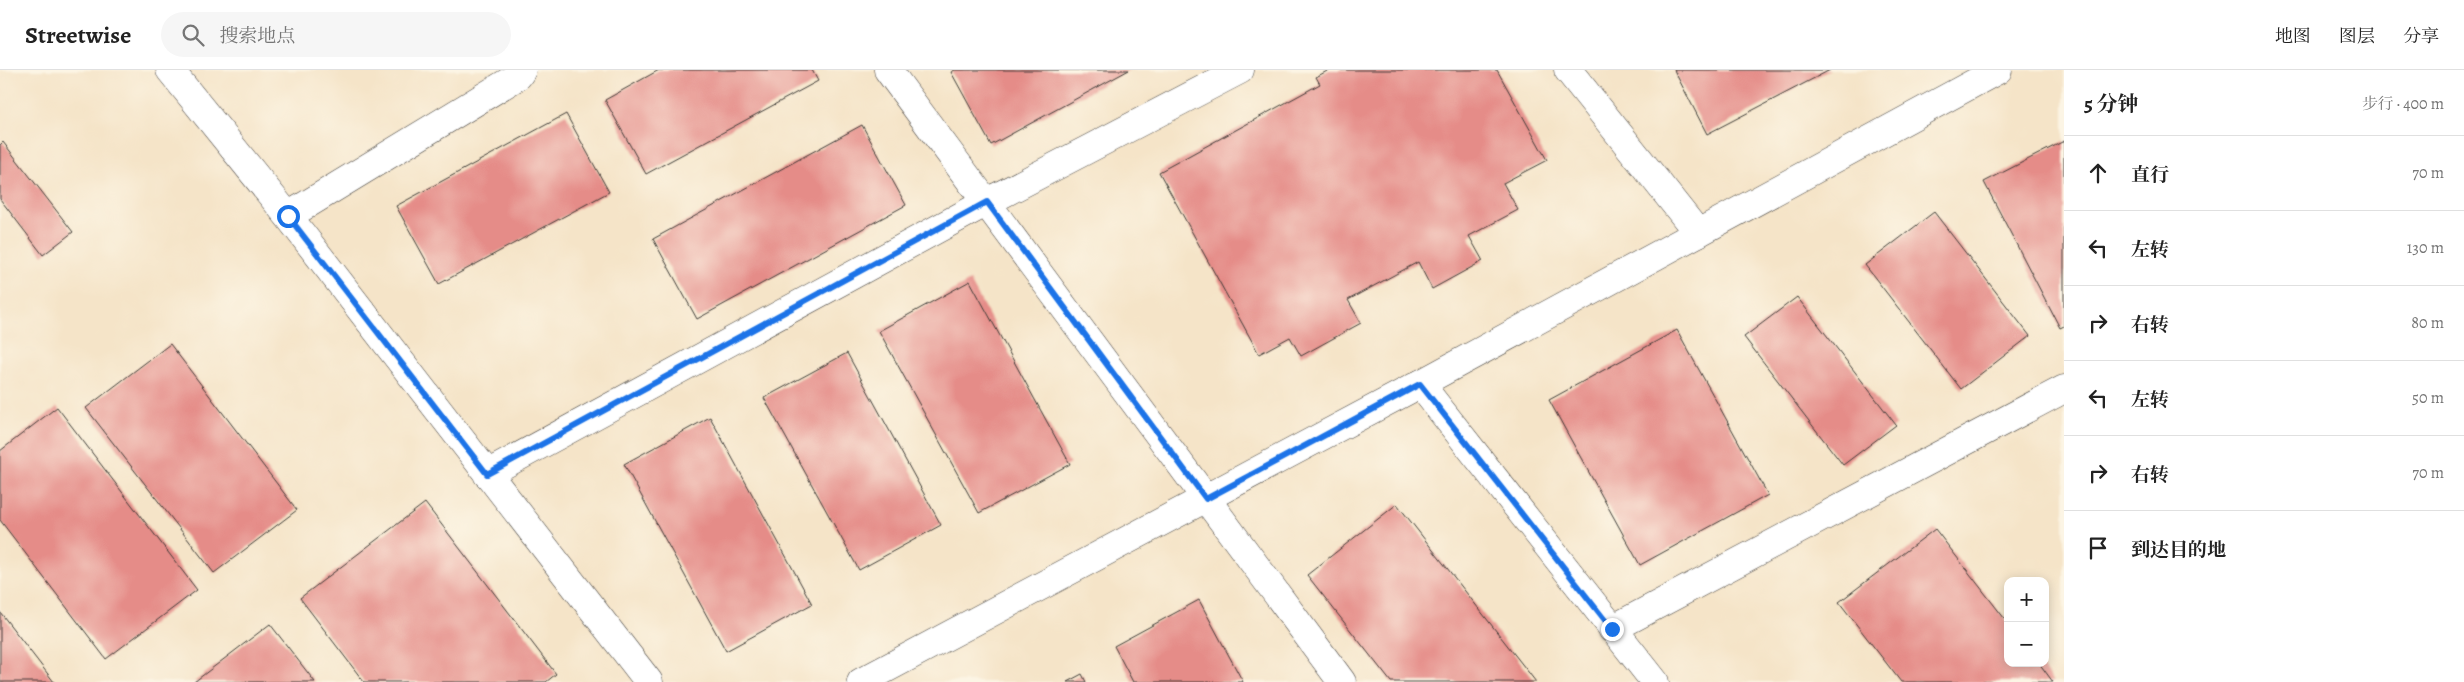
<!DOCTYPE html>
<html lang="zh">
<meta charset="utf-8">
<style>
:root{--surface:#fff;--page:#f6f6f6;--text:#222;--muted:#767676;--line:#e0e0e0}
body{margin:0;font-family:Alegreya,"Noto Serif SC",serif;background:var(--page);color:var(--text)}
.controls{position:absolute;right:15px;bottom:15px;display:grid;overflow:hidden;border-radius:10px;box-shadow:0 2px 12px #0003}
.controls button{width:45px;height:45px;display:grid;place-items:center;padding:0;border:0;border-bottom:1px solid var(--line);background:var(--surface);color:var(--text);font:25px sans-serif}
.stop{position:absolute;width:15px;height:15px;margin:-11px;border:4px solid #1a73e8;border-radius:50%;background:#fff}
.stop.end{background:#1a73e8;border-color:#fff;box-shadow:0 1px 5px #0008}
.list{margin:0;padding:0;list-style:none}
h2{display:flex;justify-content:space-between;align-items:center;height:65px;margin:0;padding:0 20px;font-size:21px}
h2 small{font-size:16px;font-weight:400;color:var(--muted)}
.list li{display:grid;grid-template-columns:32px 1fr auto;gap:15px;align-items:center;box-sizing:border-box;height:75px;padding:0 20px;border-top:1px solid var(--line)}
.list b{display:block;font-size:19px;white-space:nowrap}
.list em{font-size:16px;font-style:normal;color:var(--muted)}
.icon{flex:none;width:28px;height:28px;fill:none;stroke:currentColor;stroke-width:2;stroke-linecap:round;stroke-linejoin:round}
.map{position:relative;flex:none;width:2064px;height:612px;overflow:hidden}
header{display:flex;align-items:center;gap:30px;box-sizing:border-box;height:70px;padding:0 25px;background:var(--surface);border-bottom:1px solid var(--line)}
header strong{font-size:24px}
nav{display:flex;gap:28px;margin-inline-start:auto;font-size:18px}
.search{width:350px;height:45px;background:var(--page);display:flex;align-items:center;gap:12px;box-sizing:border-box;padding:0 18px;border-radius:28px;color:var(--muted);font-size:19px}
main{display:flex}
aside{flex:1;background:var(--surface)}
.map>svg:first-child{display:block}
</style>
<header>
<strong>Streetwise</strong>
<div class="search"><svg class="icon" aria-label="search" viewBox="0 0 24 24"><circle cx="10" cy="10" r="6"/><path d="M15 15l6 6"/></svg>搜索地点</div>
<nav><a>地图</a><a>图层</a><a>分享</a></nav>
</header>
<main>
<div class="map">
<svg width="2064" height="612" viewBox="0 0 2064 612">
<rect width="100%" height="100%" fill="#fcf5e5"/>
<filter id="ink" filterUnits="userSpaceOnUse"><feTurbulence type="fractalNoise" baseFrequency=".02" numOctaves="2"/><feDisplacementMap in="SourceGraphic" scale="10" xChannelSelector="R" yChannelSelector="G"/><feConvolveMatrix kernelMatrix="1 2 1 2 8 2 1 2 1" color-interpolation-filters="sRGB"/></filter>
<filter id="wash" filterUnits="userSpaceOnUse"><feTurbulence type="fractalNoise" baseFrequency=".0096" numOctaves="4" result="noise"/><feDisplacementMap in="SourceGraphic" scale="20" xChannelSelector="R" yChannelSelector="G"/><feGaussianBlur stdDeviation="1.12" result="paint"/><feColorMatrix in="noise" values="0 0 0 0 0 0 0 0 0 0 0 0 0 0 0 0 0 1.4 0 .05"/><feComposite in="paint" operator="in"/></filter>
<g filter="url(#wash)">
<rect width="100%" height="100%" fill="#f5e4c8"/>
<g id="blocks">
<!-- building -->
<path fill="#e58c88" d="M659,0H812L818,11L646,104L605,30Z
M955,0H1129L991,75L951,2Z
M1329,0H1497L1547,90L1503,113L1518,140L1469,166L1483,191L1432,219L1418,192L1348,230L1361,253L1301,286L1290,267L1259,284L1159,102L1320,14L1316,7Z
M1674,0H1830L1707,64Z
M566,44L609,122L439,214L396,136Z
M862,55L906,135L697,249L653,169Z
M2064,71V256L2060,258L1984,112Z
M3,72L73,162L43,185L0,129V75Z
M1934,142L2030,266L1961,319L1865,195Z
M970,211L1070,394L979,443L879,261Z
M1797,227L1896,355L1843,395L1744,267Z
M1677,260L1768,425L1640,495L1549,330Z
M170,274L297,440L214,503L86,338Z
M847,283L941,455L859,500L764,328Z
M57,337L197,520L106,589L0,450V381Z
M710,347L812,534L726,581L624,394Z
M425,433L556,604L546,612H364L300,528Z
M1397,434L1536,612H1391L1307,505Z
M1935,459L2008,553V593H2039L2053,612H1901L1839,532Z
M1199,530L1243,612H1133L1114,576Z
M0,542L54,612H0Z
M270,554L315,612H194Z
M1082,604L1086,612H1067Z"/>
</g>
</g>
<g filter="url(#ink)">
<use href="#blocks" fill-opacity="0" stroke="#3d3a36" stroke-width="1"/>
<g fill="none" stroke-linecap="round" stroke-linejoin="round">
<!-- minor casing -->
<g stroke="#3d3a36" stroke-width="29">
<path id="minor" d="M170,0L288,146L649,612
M888,0L1342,612
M1568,0L1698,163
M288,146L518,6L522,0
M1420,314L1655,612
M487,404L987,132L1240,0
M1612,559L2064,319"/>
</g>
<!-- tertiary casing -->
<g stroke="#3d3a36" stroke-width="29">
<path id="tertiary" d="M861,612L1420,314L1998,0"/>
</g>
<!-- minor -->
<use href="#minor" stroke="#fff" stroke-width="28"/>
<!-- tertiary -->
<use href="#tertiary" stroke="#fff" stroke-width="28"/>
</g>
</g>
<g fill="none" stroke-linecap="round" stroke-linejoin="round" filter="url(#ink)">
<!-- route -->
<path stroke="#1a73e8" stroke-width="6" d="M288,146L487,404L987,132L1206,429L1420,314L1612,559"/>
</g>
</svg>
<div class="controls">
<button>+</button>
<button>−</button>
</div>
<div class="stop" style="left:288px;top:146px"></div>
<div class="stop end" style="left:1612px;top:559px"></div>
</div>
<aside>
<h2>5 分钟<small>步行 · 400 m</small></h2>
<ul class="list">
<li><svg class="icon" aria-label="ahead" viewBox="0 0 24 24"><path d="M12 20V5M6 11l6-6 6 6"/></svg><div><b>直行</b></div><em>70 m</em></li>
<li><svg class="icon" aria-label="left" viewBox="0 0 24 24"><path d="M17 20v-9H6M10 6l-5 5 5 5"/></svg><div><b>左转</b></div><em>130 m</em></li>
<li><svg class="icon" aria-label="right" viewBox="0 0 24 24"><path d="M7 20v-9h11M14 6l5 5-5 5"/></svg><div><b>右转</b></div><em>80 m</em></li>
<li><svg class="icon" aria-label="left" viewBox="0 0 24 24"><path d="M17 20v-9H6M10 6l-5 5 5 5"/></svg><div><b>左转</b></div><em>50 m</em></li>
<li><svg class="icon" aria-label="right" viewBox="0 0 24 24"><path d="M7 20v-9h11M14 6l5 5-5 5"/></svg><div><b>右转</b></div><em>70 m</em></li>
<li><svg class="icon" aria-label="arrive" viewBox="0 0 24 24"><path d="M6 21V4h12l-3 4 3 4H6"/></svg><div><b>到达目的地</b></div></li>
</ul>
</aside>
</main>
